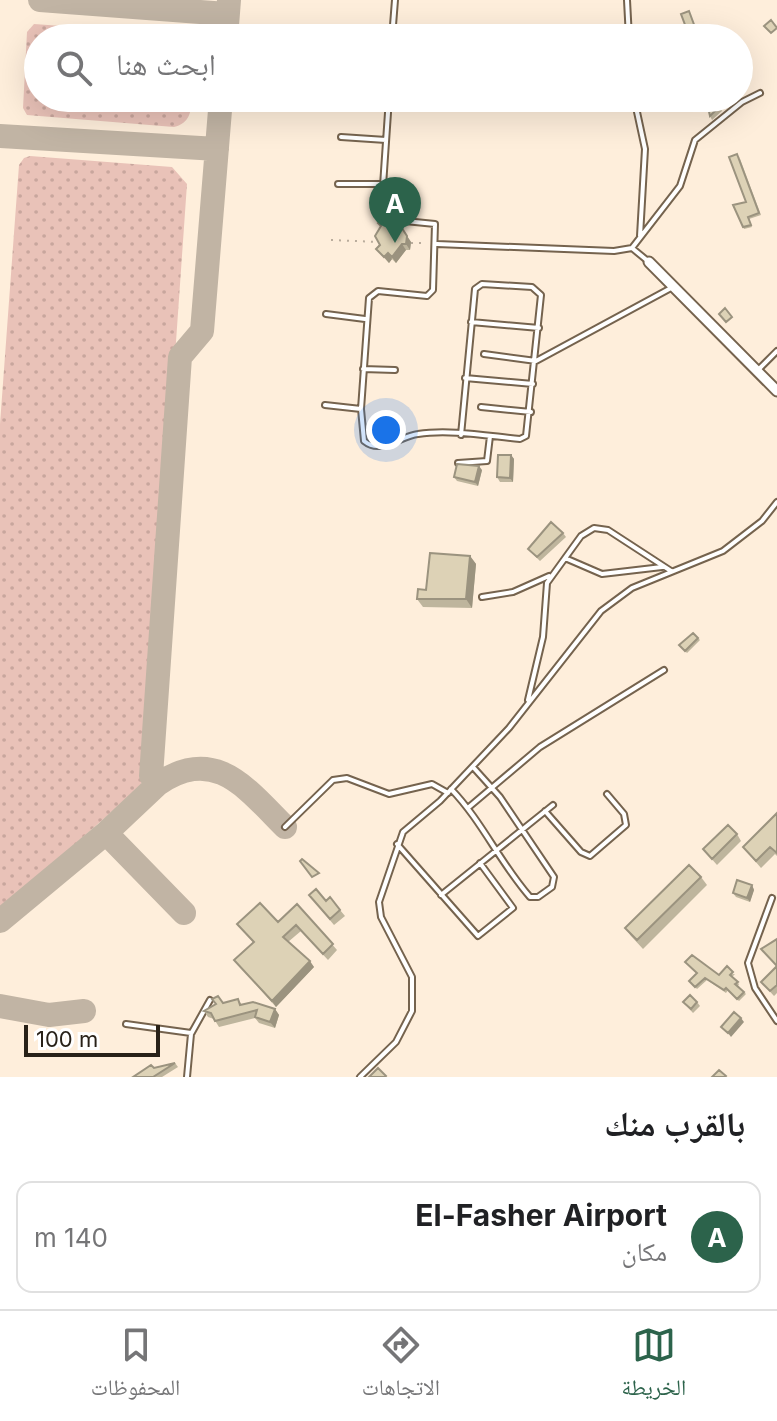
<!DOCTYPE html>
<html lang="ar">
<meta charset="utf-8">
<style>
:root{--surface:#fff;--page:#f2f2f2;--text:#202124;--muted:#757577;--line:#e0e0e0;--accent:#2c634b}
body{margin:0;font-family:Inter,"Noto Naskh Arabic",sans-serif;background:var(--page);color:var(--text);direction:rtl}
.scale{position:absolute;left:24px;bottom:20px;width:136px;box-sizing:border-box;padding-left:8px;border:4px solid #282118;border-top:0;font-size:22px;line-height:28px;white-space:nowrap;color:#282118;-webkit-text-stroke:6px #fff;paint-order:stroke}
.you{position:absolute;left:386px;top:430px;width:28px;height:28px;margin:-20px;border:6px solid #fff;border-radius:50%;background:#1a73e8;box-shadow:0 0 0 12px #1a73e833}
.badge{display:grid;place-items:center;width:52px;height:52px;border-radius:50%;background:var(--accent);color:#fff;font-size:26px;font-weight:700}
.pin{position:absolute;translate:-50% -66px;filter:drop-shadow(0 2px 4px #0008)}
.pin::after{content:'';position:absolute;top:42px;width:28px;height:24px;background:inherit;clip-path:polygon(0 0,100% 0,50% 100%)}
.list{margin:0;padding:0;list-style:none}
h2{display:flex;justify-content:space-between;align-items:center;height:104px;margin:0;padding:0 32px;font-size:34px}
h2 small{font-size:26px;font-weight:400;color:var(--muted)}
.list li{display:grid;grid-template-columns:52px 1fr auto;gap:24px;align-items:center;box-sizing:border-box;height:112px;margin:0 16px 16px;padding:0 16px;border:2px solid var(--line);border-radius:16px}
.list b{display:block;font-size:30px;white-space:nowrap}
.list p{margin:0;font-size:26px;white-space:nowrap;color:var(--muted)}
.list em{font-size:26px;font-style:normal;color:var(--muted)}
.icon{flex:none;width:44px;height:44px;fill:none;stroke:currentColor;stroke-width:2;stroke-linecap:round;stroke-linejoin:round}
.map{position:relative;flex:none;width:777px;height:1077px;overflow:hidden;direction:ltr}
.search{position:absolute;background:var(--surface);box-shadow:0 8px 32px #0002;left:24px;right:24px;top:24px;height:88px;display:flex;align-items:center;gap:20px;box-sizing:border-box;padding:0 28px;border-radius:44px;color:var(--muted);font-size:30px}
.sheet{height:232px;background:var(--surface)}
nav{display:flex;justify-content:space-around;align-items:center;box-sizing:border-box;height:112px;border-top:2px solid var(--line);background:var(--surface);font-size:22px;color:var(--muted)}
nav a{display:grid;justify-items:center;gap:4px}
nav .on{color:var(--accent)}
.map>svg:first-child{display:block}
</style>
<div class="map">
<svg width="777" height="1077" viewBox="0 0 777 1077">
<defs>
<pattern id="grass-dots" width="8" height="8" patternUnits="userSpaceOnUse" patternTransform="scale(2)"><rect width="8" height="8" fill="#e9c2b8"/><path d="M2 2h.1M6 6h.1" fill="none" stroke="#c8a69d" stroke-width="1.8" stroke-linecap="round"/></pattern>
</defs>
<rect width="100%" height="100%" fill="#feeedb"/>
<!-- grass -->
<path fill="url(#grass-dots)" d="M34,24L186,35L190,38H38V98H192C191,112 190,123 174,127L27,115L23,108L27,32Z
M30,156L172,167L187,184L149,729L141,786L0,910V424L19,165L24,158Z"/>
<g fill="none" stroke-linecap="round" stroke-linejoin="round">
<!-- taxiway -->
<path stroke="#c1b4a4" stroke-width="24" d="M40,0L227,14
M226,38L229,0
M221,98L202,331L180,357L151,776L158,784C215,745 246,788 285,827
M0,136L217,149
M158,784L106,833L184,913
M0,921L106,833
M0,1006L49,1015L84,1011"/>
<!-- service casing -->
<g stroke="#75634e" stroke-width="8">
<path id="service" d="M627,0L629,38
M392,38L395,0
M389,98L381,215L385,219L435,224L433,290L427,296L378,291L369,298L361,409L364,441C381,455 400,436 418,434C449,429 488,436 520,439L526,436L541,295L532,287L482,284L475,289L461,435
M634,98L645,149L640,236
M341,137L386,140
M338,184H383
M437,244L614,251L632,248L649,262
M632,248L680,186L695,140L742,102L760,93
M326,314L365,319
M471,322L539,328
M484,354L536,361L671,288
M363,369L395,370
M759,369L777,351
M465,378L533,384
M325,405L361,409
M481,407L531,412
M458,463L487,461L490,436
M565,558L602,574L662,567
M482,597L513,592L549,576
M528,700L543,637L547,583L581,536L594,528L608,530L671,571
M451,789C482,821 500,863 530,897H538L552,887L554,877L500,797L473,767
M469,807L540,747L664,670
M545,811L581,852L590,856L626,825L624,814L607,794
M285,827L333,780L347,778L389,794L432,784L448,793
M397,844L478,936L513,908L480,863
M441,895L553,805
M772,898L748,963L755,988L777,1021
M126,1024L191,1033
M187,1077L191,1034L210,1000
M360,1077L396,1042L412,1011V977L381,917L379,902L403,832L440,801L509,728L601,611L632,588L723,551L762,521L777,502"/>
</g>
<!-- minor casing -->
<g stroke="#75634e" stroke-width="13">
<path id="minor" d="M649,262L777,391"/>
</g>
<!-- path -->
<path stroke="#b9ac9c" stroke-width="2" stroke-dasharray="2 6" stroke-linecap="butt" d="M331,240L378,242
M411,243H426"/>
<!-- service -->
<use href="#service" stroke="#fff" stroke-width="4"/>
<!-- minor -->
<use href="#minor" stroke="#fff" stroke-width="9"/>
</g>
<!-- wall -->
<path fill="#beb59d" d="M706,98H717L722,111L712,120L710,116Z
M739,156L761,215L749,219L752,227L744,229L743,227L746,202Z
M396,219L411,242L410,250H406L396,263L392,259L389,263L376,249Z
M511,455L514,459L513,482H500L497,477Z
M482,470L478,486L457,481L454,477Z
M563,533L566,537L540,561L528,549Z
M470,556L476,564L472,608L423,607L417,599L426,590Z
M693,633L700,640L687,653L679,645Z
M777,813V856L775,854L761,868L743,847Z
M737,834L741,841L717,865L703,849Z
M701,877L707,885L643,949L631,936L625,928Z
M752,885L754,890L750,902L736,897L733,893Z
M309,895L326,901L340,910L345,916L334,925Z
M297,904L337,950L328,960L301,931L288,942L314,967L276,1007L234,960L253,942L237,924L278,922Z
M777,939V993L774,996L761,982L777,967L761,949Z
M685,962L719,975L735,974L732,977L739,984L738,986L746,994L739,1001L728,990L726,993L707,980L697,989L689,981L697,974Z
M212,999L223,1003L238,999L242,1005L275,1009L279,1015L275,1028L259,1023L255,1018L219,1027L214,1019L208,1017L204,1011L216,1005Z
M683,1002H697L700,1006L693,1013Z
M175,1063L178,1067L162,1077H133L154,1068Z"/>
<!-- shaded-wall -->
<path fill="#9b937f" d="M407,236L411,242L410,250L406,244Z
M402,244L406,250L396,263L392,257Z
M388,253L392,259L389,263L384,257Z
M511,455L514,459L513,482L510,478Z
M479,466L482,470L478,486L475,482Z
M470,556L476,564L472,608L466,599Z
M752,885L754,890L750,902L747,898Z
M310,961L314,967L276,1007L272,1001Z
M275,1009L279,1015L275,1028L270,1022Z
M741,1018L744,1022L731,1037L728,1033Z"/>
<!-- building -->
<path fill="#ddd2b6" stroke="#9b937f" stroke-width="2" d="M689,11L699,38H690L681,14Z
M771,20L777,28L771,33L764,26Z
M706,98H716L719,107L710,116Z
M737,154L759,213L748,217L751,225L743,227L733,205L746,202L729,157Z
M384,218L396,219L407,236L406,244H402L392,257L388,253L384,257L376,249L380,245L375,236L381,226L378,223Z
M725,308L732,317L726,322L719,314Z
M498,455H511L510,478L497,477Z
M457,464L479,466L475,482L454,477Z
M551,522L563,533L537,557L528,549Z
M430,553L470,556L466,599H417L418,589L426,590Z
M693,633L698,638L685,651L679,645Z
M777,813V853L770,847L756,861L743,847Z
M728,825L737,834L712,859L703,849Z
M302,859L319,873L312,877L300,861Z
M689,865L701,877L637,940L625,928Z
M737,880L752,885L747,898L733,893Z
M316,889L326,901L330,897L340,910L330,919L309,895Z
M260,903L278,922L297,904L333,944L323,954L296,925L283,937L310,961L272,1001L234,960L254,942L237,924Z
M777,939V966L761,949Z
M692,955L719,975L727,966L733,972L730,975L738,982L735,984L744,992L737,999L726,988L724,990L705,978L695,987L689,981L697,973L685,962Z
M777,966V985L770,991L761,982Z
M690,995L697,1002L691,1009L683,1002Z
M218,996L223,1003L238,999L240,1005L253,1002L275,1009L270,1022L255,1017L257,1010L215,1021L211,1013L204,1011L216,1004L212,999Z
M734,1012L741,1018L728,1033L721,1027Z
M175,1063L153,1077H133L151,1065L154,1068Z
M378,1068L386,1076L385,1077H369Z
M719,1070L726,1076L725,1077H712Z"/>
</svg>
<div class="scale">100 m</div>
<div class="you"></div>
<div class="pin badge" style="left:395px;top:243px">A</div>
<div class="search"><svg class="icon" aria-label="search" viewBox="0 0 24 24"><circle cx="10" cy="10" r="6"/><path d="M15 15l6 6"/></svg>ابحث هنا</div>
</div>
<section class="sheet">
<h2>بالقرب منك<small></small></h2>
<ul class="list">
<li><span class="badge">A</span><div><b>El-Fasher Airport</b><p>مكان</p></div><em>140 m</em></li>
</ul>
</section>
<nav>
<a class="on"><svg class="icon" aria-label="map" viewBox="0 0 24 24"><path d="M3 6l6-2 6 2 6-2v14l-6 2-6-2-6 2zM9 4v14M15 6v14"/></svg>الخريطة</a>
<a><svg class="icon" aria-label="directions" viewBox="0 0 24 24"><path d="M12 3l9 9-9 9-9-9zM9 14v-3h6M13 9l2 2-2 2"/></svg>الاتجاهات</a>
<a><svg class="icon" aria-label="saved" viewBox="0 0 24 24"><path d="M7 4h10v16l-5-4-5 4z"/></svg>المحفوظات</a>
</nav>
